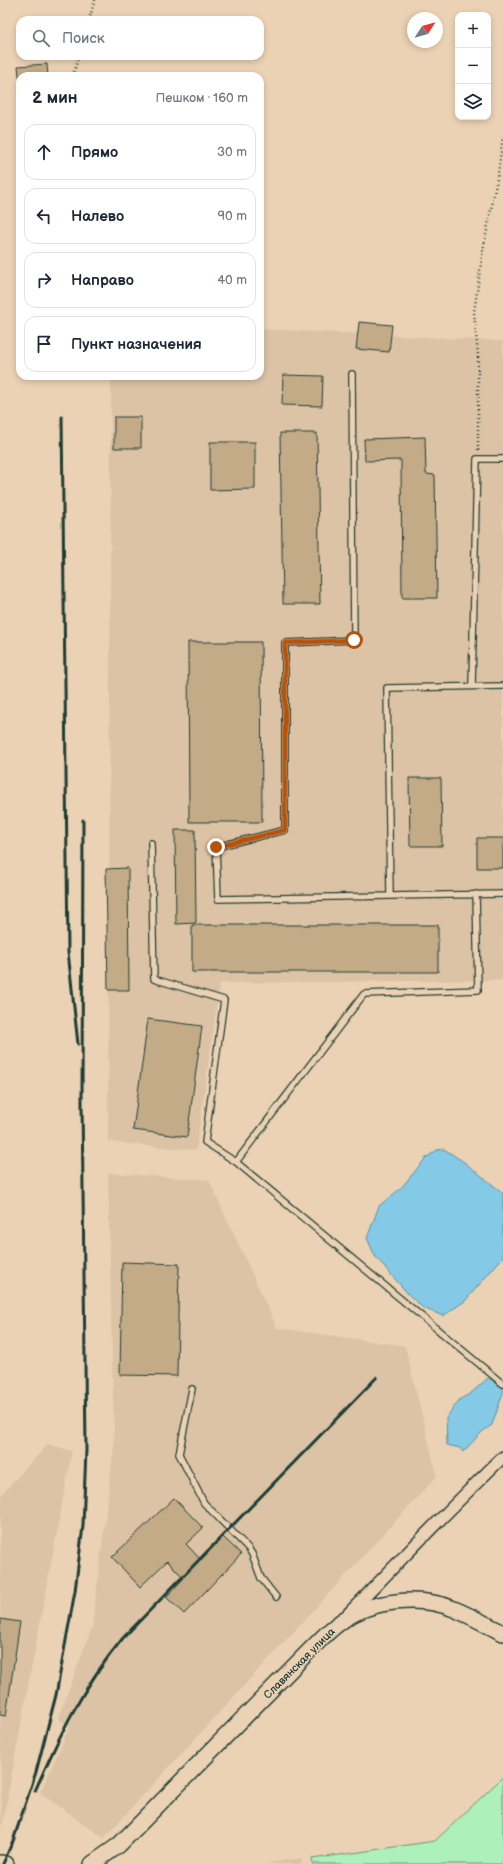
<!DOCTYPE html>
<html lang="ru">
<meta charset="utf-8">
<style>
:root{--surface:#fff;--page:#f2f2f3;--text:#1f2937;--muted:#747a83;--line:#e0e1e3}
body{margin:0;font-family:"Balsamiq Sans",sans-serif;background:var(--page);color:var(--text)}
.controls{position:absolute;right:12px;top:12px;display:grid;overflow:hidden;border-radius:8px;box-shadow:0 2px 6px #0003}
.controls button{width:36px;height:36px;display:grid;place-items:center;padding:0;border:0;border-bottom:1px solid var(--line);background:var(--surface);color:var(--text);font:20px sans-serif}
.compass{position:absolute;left:407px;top:12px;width:36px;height:36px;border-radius:50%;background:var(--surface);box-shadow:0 2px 6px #0003;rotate:54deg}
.stop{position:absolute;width:12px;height:12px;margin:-9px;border:3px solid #b45309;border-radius:50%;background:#fff}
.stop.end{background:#b45309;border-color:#fff;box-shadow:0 1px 4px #0008}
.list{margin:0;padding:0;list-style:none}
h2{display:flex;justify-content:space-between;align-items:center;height:52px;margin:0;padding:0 16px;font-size:17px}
h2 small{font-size:13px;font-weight:400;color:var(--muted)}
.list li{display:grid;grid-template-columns:26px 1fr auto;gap:12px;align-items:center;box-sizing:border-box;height:56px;margin:0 8px 8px;padding:0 8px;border:1px solid var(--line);border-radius:12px}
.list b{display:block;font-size:15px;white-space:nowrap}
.list em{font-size:13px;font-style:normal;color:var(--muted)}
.icon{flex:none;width:22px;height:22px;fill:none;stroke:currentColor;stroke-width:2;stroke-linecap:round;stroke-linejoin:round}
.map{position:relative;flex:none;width:503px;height:1864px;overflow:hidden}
.search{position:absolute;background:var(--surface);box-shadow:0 2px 6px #0003;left:16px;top:16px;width:248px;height:44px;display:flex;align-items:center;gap:10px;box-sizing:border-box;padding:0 14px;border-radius:12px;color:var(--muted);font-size:15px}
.panel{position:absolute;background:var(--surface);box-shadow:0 2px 6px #0003;left:16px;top:72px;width:248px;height:308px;border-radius:12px}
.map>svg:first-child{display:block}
</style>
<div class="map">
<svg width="503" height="1864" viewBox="0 0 503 1864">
<rect width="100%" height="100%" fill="#ecd2b4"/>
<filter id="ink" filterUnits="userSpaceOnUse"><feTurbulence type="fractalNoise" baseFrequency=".025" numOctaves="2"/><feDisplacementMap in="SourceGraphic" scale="8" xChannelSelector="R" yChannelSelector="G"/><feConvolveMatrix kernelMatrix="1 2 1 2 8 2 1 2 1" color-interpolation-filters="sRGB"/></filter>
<g filter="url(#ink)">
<!-- built -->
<path fill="#dcc3a5" d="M260,329L503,341V980L220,983L196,1150L108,1142L111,376H260Z
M108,1173L209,1180L277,1328L405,1346L437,1476L104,1838L40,1793L70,1726L58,1719L92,1627L114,1446Z
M48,1444L72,1451L1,1832L0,1496Z
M301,1858L302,1864H264Z"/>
<!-- green -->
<path fill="#adf0ba" stroke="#669677" d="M503,1777V1864H313L312,1859L435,1841Z"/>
<!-- water -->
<path fill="#84c9e5" stroke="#5c919e" d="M444,1149L464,1162L503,1193V1257L465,1301L443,1316L423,1308L408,1294L375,1256L367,1238L379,1206L401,1188L426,1158L437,1150Z
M488,1378L503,1386V1393L492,1425L483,1431L463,1452L460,1448L447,1445L446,1418L460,1399L470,1394Z"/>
<!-- building -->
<path fill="#c3ab88" stroke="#1f3d34" d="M47,64L48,76H19L18,66Z
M359,322L392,325L389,352L356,349Z
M283,375L323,376L322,406L282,405Z
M114,417H141V448H114Z
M280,433H317L320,604H283Z
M425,437L426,474L435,475L437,598H402L401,460L365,461L364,439Z
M210,442H255V489L210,490Z
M188,642H261L262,822H189Z
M409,778H441L442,846H410Z
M175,830H195L196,923L176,924Z
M477,838H503V868H477Z
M128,868L129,990H108L106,869Z
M192,925H438V972H192Z
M148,1019L202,1026L187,1137L133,1130Z
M122,1262L179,1264L177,1376L120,1375Z
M174,1498L203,1528L186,1544L201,1560L223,1537L241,1554L184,1614L166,1597L184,1578L167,1561L140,1587L112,1557Z
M0,1619L20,1622L6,1716L0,1715Z"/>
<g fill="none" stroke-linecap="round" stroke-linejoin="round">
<!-- service casing -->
<g stroke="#1f3d34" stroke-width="8">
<path id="service" d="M352,374L354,640L285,643V830L216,847L218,899L503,894
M472,686L477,459H503
M151,843L154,979L224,1000L205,1142L236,1162
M476,894L478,990L364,994L236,1162L503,1384
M390,896L387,688L503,686
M192,1389L179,1454L204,1503L248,1548L252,1554L261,1578L276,1597"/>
</g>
<!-- minor casing -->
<g stroke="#1f3d34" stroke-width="14">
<path id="minor" d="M349,1613C400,1561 450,1508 503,1457"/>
</g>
<!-- secondary casing -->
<g stroke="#1f3d34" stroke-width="18">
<path id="secondary" d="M0,1863L6,1864
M92,1864L119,1845L310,1650C320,1640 330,1629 342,1621C371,1600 420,1595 454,1609C471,1616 487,1625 503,1633"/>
</g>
<!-- path -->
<path stroke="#1f3d34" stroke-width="2.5" stroke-dasharray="1 3" stroke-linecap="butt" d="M89,20L95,0
M73,76L79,56
M478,450V355L474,312L483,250L498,174L503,136"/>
<!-- service -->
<use href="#service" stroke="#ecd2b4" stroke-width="5.5"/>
<!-- minor -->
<use href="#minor" stroke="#ecd2b4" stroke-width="11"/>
<!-- secondary -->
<use href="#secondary" stroke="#ecd2b4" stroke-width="15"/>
<!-- rail -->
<path stroke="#1f3d34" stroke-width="3" d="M62,417L68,952L78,1044
M35,1791C61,1732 82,1688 123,1638L377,1377
M12,1844L36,1772L56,1695L75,1591L83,1526L86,1450L82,1102L83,820
M3,1864L14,1838"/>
</g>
</g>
<g fill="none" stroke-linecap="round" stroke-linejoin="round" filter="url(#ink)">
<!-- route -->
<path stroke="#b45309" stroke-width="5" d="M216,847L285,830V643L354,640"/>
</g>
<g text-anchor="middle" stroke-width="3" stroke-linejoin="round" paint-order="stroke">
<!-- street labels -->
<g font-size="11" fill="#1f3d34" stroke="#ecd2b4">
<text transform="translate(299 1663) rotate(-45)" y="4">Славянская улица</text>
</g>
</g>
</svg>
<div class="controls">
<button>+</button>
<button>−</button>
<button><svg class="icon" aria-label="layers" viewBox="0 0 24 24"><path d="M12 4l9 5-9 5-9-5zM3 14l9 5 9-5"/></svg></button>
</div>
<svg class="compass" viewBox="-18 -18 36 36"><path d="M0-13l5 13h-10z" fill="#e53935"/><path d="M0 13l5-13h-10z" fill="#747a83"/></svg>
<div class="stop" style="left:354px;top:640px"></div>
<div class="stop end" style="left:216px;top:847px"></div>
<div class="search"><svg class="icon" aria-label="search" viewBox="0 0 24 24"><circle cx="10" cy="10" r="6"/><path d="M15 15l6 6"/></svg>Поиск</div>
<section class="panel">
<h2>2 мин<small>Пешком · 160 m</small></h2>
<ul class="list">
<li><svg class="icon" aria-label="ahead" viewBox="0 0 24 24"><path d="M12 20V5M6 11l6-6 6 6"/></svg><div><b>Прямо</b></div><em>30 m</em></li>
<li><svg class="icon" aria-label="left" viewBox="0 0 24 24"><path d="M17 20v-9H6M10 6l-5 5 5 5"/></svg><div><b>Налево</b></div><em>90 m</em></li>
<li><svg class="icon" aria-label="right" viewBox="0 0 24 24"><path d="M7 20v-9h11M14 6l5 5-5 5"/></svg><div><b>Направо</b></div><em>40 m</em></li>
<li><svg class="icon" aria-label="arrive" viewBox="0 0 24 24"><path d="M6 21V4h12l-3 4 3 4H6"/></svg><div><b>Пункт назначения</b></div></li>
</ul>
</section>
</div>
